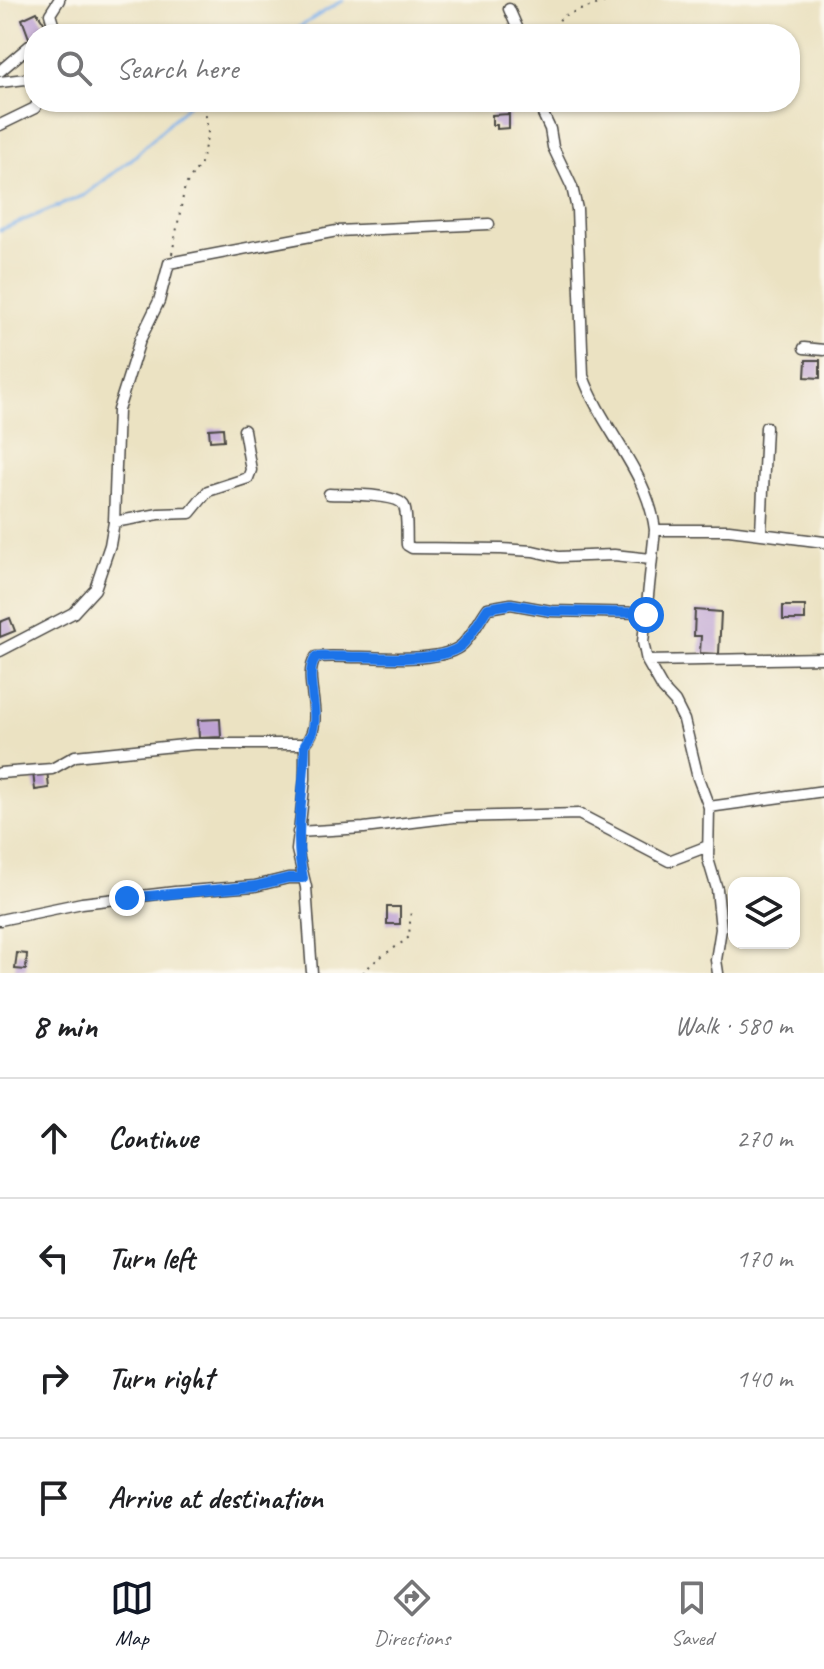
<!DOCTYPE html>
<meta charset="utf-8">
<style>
:root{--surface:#fff;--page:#f2f2f2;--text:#202124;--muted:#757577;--line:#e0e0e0;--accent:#111827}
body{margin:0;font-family:Caveat,sans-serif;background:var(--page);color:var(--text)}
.controls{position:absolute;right:24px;bottom:24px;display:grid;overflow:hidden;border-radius:16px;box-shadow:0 2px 6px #0004}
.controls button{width:72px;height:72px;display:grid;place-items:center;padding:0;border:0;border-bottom:2px solid var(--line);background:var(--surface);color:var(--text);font:40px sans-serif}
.stop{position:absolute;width:24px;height:24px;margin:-18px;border:6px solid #1a73e8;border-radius:50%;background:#fff}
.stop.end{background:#1a73e8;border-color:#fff;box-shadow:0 2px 8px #0008}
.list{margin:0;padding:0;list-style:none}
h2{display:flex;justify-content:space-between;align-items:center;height:104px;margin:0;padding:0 32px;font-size:34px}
h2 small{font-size:26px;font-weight:400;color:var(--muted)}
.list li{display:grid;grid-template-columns:52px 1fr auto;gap:24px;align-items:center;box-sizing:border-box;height:120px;padding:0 32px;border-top:2px solid var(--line)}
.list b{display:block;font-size:30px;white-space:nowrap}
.list em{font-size:26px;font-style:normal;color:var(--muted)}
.icon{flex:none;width:44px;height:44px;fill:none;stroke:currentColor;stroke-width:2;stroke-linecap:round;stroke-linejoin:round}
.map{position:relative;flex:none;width:824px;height:973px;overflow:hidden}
.search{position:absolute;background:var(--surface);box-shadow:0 2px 6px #0004;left:24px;right:24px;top:24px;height:88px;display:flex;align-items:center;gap:20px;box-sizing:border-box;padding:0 28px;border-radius:32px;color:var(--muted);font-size:30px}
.sheet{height:584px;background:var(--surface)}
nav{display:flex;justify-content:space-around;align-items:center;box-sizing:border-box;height:112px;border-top:2px solid var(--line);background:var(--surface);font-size:22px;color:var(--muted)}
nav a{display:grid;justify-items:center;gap:4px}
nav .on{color:var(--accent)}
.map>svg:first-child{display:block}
</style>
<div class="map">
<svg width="824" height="973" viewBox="0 0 824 973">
<rect width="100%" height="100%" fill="#fbf7ec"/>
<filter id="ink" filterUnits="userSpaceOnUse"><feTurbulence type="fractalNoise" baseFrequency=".0125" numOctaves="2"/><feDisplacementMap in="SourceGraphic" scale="16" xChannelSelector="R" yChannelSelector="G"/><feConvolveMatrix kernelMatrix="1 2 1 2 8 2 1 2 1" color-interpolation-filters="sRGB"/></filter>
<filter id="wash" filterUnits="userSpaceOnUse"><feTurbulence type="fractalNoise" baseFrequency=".006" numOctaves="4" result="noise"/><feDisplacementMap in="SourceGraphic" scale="32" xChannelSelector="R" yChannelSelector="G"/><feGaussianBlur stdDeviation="1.8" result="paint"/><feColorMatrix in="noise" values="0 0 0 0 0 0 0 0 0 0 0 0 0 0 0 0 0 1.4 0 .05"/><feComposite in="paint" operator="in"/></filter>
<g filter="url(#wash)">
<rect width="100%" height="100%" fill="#ebe2c2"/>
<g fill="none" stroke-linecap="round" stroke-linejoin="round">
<!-- stream -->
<path stroke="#7eb1eb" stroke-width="3" d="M288,34L343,0
M0,230L85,195L133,158L191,102"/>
</g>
<g id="blocks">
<!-- building -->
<path fill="#bda2d3" d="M37,12L48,29L29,38L22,19Z
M509,114V128L497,129V125H492V115Z
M806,360H820V378L805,377Z
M223,428L224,440L210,441L209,429Z
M783,606H805V620H783Z
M695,610L721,612L719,654L700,653L701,636H694Z
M10,618L15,631L0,637V622Z
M220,719L221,737L199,738L198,720Z
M47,770L49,788L35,790L33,772Z
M387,907H400V924H387Z
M17,953L27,954L26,970L15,969Z"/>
</g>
</g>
<g filter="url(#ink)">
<use href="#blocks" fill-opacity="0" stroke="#484642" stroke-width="2"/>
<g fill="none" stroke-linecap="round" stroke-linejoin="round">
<!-- minor casing -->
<g stroke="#484642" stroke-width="13">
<path id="minor" d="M509,9L520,34
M56,34L50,14L59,0
M0,71L34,42
M0,82L34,78
M543,102V114L550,129L553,147L572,187L577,209L583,376C602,430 648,471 655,530L643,642L647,661L663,689L675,702L684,720L698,778L709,807L708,859L717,889L721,929L716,960L718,973
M0,125L35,108L38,102
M804,348L824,350
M329,494C343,495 398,493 404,506C408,516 406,534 407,545L412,548L501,549L533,551L559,557L614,555L651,559
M114,522L159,514L190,513L208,491L248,478L251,470L244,430
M655,530H729L824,542
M761,532L766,427
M0,651L73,613L95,589L110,545L114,522L118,410L140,340L159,301L169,263L337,231L489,224
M647,661L824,658
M0,773L52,769L75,756L194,744H305
M709,807L824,791
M298,832L364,828L454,817L579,814L669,861L708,846
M0,920L82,903L175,892L255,886L288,878H303
M312,973L306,887L297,850L305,779V744C328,718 300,680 316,657C350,653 440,668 463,644C473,634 480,619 488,608L511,604L551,611L645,613"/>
</g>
<!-- path -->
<path stroke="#484642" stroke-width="2" stroke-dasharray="2 6" stroke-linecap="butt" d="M551,34L562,16L611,0
M172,254L185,186L201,163L208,133L204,102
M363,973C376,957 394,950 409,937L411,908"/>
<!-- minor -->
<use href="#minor" stroke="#fff" stroke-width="10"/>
</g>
</g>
<g fill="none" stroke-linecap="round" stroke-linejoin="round" filter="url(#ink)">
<!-- route -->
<path stroke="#1a73e8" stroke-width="10" d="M127,898L255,886L288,878H303C293,834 305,789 305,744C328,718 300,681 316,657C350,653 440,668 463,644C473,634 480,619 488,608L511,604L551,611L645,613L646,615"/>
</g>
</svg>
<div class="controls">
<button><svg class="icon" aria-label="layers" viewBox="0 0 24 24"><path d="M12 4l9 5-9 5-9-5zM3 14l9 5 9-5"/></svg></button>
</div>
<div class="stop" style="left:646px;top:615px"></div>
<div class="stop end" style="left:127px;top:898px"></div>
<div class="search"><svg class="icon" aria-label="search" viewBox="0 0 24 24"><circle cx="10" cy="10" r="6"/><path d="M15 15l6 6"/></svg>Search here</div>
</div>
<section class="sheet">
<h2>8 min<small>Walk · 580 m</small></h2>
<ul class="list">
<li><svg class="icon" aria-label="ahead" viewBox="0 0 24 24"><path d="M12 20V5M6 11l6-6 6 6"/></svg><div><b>Continue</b></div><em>270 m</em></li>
<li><svg class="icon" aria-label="left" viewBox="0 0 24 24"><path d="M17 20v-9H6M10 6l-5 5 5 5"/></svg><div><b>Turn left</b></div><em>170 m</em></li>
<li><svg class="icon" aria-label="right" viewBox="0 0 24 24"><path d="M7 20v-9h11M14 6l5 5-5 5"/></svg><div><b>Turn right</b></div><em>140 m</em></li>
<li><svg class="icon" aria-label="arrive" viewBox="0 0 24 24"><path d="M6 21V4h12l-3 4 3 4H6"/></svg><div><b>Arrive at destination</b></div></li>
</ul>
</section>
<nav>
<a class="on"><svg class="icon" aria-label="map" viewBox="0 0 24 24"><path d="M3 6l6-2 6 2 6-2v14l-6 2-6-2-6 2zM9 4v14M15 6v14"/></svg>Map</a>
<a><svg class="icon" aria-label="directions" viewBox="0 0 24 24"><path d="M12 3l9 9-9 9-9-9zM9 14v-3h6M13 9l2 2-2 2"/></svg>Directions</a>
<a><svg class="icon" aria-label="saved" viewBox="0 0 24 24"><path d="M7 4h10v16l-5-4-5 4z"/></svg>Saved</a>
</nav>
